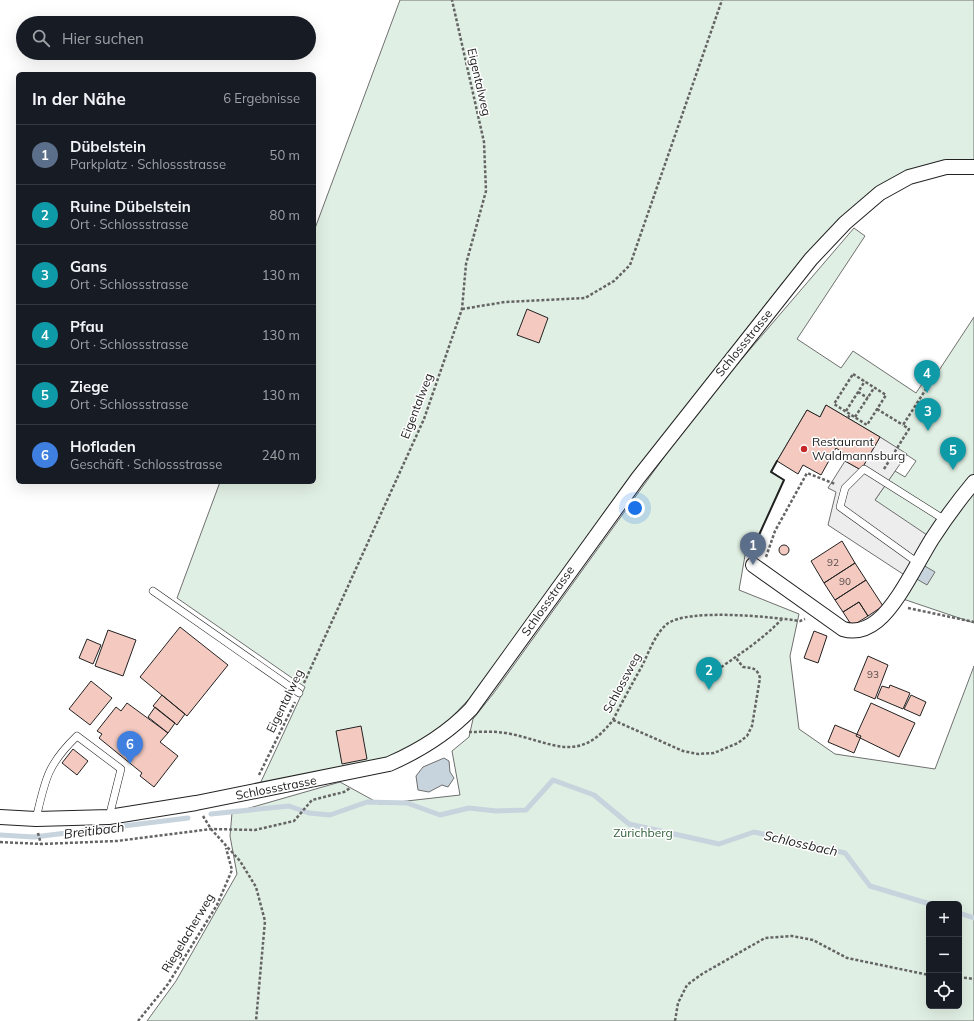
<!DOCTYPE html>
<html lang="de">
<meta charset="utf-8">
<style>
:root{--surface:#171b24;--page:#242831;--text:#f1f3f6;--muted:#9ea1a6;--line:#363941;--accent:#b45309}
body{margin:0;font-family:Mulish,sans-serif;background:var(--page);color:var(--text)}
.controls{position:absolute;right:12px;bottom:12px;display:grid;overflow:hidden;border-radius:6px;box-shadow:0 4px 16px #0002}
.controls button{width:36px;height:36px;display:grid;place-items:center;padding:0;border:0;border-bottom:1px solid var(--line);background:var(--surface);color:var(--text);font:20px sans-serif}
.you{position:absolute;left:635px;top:508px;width:14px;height:14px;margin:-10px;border:3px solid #fff;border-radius:50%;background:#1a73e8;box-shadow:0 0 0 6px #1a73e833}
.badge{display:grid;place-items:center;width:26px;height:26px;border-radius:50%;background:var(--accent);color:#fff;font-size:13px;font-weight:700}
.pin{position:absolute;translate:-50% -33px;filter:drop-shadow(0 1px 2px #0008)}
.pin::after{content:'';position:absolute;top:21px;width:14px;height:12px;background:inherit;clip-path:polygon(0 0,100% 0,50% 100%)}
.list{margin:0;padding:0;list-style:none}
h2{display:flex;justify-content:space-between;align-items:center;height:52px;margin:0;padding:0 16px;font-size:17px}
h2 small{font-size:13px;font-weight:400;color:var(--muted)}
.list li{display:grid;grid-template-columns:26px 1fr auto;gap:12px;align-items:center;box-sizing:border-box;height:60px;padding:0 16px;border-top:1px solid var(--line)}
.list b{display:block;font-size:15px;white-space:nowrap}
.list p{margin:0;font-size:13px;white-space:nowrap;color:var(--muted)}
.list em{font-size:13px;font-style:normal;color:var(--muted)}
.icon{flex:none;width:22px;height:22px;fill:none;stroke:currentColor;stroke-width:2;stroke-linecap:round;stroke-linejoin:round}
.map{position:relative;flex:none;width:974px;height:1021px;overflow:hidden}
.search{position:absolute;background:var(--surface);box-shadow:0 4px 16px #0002;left:16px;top:16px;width:300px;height:44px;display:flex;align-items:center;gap:10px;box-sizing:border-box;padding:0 14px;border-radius:22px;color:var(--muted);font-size:15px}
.panel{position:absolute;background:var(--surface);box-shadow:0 4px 16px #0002;left:16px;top:72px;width:300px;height:412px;border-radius:6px}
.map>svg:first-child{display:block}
</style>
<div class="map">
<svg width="974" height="1021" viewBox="0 0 974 1021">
<rect width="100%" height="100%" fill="#fff"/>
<!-- green -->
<path fill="#e0efe3" stroke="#6f6f6f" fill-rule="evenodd" d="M400,0H974V167L909,177L845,223L784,281L624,485L472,696L450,719L421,742L382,761L259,786L305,687L177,598L220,482H314V231Z
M854,228L865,236L797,339L841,368L853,351L916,393L924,381L930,384L974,317V623L900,598L918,563L875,500L895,471L905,477L916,461L880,437L826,405L820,417L807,410L771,471L784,480L754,546L747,544L739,590L799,614L790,656L799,729L835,754L935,769L974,666V1021H147L176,981L237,874L230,836L232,813L340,782L380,804L460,795L452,751L469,737L473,719L493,694L698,410ZM929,904H959V1006H929Z"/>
<!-- parking -->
<path fill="#ededed" stroke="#6f6f6f" d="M880,437L907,454L875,500L933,539L909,578L828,525L836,492L828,488L845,461L861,470Z"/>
<!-- water -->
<path fill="#c7d3dd" stroke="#6f6f6f" d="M923,565L935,572L927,585L915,578Z
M444,758L449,761L450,772L454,778L448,787L442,785L429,792L418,790L416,776L423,767Z"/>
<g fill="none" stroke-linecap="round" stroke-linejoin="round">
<!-- stream -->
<path stroke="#c7d3dd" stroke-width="5" d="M211,814L289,806L309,813L330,815L367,802L407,803L440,815L469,808L496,811L526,810L553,780L594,795L629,824L719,844L754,832L845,853L870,886L930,904
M0,835L34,837L188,818
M959,913L974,918"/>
</g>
<!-- building -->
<path fill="#f3c9c0" stroke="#222" d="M527,309L548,318L539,343L517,335Z
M826,405L880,437L861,470L845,461L848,456L836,448L821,475L803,465L798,474L777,461L807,410L820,417Z
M842,541L855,563L824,583L811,561Z
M779 550a5 5 0 1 1 10 0a5 5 0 1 1-10 0Z
M855,563L866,580L835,600L824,583Z
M866,580L883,606L868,616L859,602L843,612L835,600Z
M859,602L868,616L852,626L843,612Z
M180,627L228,665L187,716L140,677Z
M108,630L136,640L123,676L95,666Z
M814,631L827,636L818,663L804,658Z
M87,639L101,645L93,664L79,658Z
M868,656L888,665L875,699L854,690Z
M91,681L112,698L90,725L69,709Z
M890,685L910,693L903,709L877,698L882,686L889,688Z
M162,695L185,714L177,725L153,706Z
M911,695L926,702L920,716L904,709Z
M127,703L168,733L160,742L178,756L154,787L140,776L142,773L99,738L102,734L97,731L116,707L121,711Z
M871,703L915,723L899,757L856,736Z
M155,707L175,723L168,733L148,717Z
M835,725L861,736L854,753L828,742Z
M361,726L367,759L342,764L336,731Z
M73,749L88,761L77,775L62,763Z"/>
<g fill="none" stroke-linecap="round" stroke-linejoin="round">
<!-- service casing -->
<g stroke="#222" stroke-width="8">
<path id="service" d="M918,563L840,507L845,488L864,469L945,520
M153,591L299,693
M36,819C45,780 47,765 77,736L121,769L109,817"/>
</g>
<!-- minor casing -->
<g stroke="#222" stroke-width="16">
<path id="minor" d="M753,565L843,629C856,633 867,629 877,621C898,604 917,563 932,539C945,519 959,500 974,482
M0,817L36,819L109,817L196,803L389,764C421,750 447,734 471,709L638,478L811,259L845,223L880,193L909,177L946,167H974"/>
</g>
<!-- path -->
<path stroke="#646464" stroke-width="2.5" stroke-dasharray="3 2" stroke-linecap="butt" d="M462,309L505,302L585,298L614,281L630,265L722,0
M853,374L886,395L867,425L834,404Z
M858,392L868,398
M877,409L903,425
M846,411L865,381
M855,417L874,388
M848,418L850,414
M884,469L909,429L903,425L926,389
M766,557L775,531L807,473L835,484
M908,608L974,622
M717,670C740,654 763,639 782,619
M304,683L424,419L462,309L466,264L486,191L484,142L452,0
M613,720L683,751L698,754L714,753L738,743L747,736L752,726L760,678C757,668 753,668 743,667L736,658
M469,732C481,732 494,731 506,733C551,741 578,766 613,720C622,702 632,684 642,666C649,652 655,634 667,624C687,608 773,617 800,621L805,619
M259,775L295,702
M203,816L211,829L240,861L256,887L265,921L256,1021
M38,833L41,844
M0,842L41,844L117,841L211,829L255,830L294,821L312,800L344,792L350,788
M959,977L974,979
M138,1021L168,984L217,905L232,870L226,848
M675,1021L678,1003L687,985L702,974L765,938L792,936L813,940L847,958L929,975"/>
<!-- service -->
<use href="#service" stroke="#fff" stroke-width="7"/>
<!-- minor -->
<use href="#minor" stroke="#fff" stroke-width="14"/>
<!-- wall -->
<path stroke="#222" stroke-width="2" d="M754,546L784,480L771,472L777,461"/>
</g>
<!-- markers -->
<circle fill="#c62828" stroke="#fff" stroke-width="1.5" cx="804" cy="449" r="4"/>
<g text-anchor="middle" stroke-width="3" stroke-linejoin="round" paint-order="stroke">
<!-- number labels -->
<g font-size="10" fill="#564c4a">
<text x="833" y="566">92</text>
<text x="845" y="585">90</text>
<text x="873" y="678">93</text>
</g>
<!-- street labels -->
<g font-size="12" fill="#222" stroke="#fff">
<text transform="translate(479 82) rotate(77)" y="4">Eigentalweg</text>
<text transform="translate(744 343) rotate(-51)" y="4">Schlossstrasse</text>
<text transform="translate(417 406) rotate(-69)" y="4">Eigentalweg</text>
<text transform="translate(548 601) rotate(-55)" y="4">Schlossstrasse</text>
<text transform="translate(622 683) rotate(-62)" y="4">Schlossweg</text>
<text transform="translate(285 701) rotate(-64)" y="4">Eigentalweg</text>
<text transform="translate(276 788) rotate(-11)" y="4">Schlossstrasse</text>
<text transform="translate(188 933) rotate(-59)" y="4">Riegelacherweg</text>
</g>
<!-- poi labels -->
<g font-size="12" fill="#222" stroke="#fff" text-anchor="start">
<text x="812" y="446">Restaurant<tspan x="812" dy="14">Waldmannsburg</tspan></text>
</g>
<!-- park labels -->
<g font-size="12" fill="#2f5e38" stroke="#fff">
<text x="643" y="837">Zürichberg</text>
</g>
<!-- water labels -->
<g font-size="13" font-style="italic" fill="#222" stroke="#fff">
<text transform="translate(94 830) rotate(-7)" y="5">Breitibach</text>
<text transform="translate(801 843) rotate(13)" y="5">Schlossbach</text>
</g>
</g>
</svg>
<div class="controls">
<button>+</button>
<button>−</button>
<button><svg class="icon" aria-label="locate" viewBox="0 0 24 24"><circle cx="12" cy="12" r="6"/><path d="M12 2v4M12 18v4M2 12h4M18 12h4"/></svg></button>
</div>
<div class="you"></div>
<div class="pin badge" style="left:753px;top:565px;background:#5c6f8a">1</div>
<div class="pin badge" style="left:709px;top:690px;background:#0f9aa8">2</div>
<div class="pin badge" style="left:928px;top:431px;background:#0f9aa8">3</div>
<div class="pin badge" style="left:927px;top:393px;background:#0f9aa8">4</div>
<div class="pin badge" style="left:953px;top:470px;background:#0f9aa8">5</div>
<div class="pin badge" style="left:130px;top:764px;background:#3f7fe0">6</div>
<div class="search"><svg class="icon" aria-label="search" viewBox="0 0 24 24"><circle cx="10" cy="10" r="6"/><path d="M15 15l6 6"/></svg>Hier suchen</div>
<section class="panel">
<h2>In der Nähe<small>6 Ergebnisse</small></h2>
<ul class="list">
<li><span class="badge" style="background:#5c6f8a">1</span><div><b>Dübelstein</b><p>Parkplatz · Schlossstrasse</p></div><em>50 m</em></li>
<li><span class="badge" style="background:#0f9aa8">2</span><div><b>Ruine Dübelstein</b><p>Ort · Schlossstrasse</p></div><em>80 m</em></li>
<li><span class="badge" style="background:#0f9aa8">3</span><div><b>Gans</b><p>Ort · Schlossstrasse</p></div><em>130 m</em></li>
<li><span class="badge" style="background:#0f9aa8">4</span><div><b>Pfau</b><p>Ort · Schlossstrasse</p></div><em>130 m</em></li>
<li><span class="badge" style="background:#0f9aa8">5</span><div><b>Ziege</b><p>Ort · Schlossstrasse</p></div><em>130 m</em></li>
<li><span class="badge" style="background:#3f7fe0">6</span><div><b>Hofladen</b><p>Geschäft · Schlossstrasse</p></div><em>240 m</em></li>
</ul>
</section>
</div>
